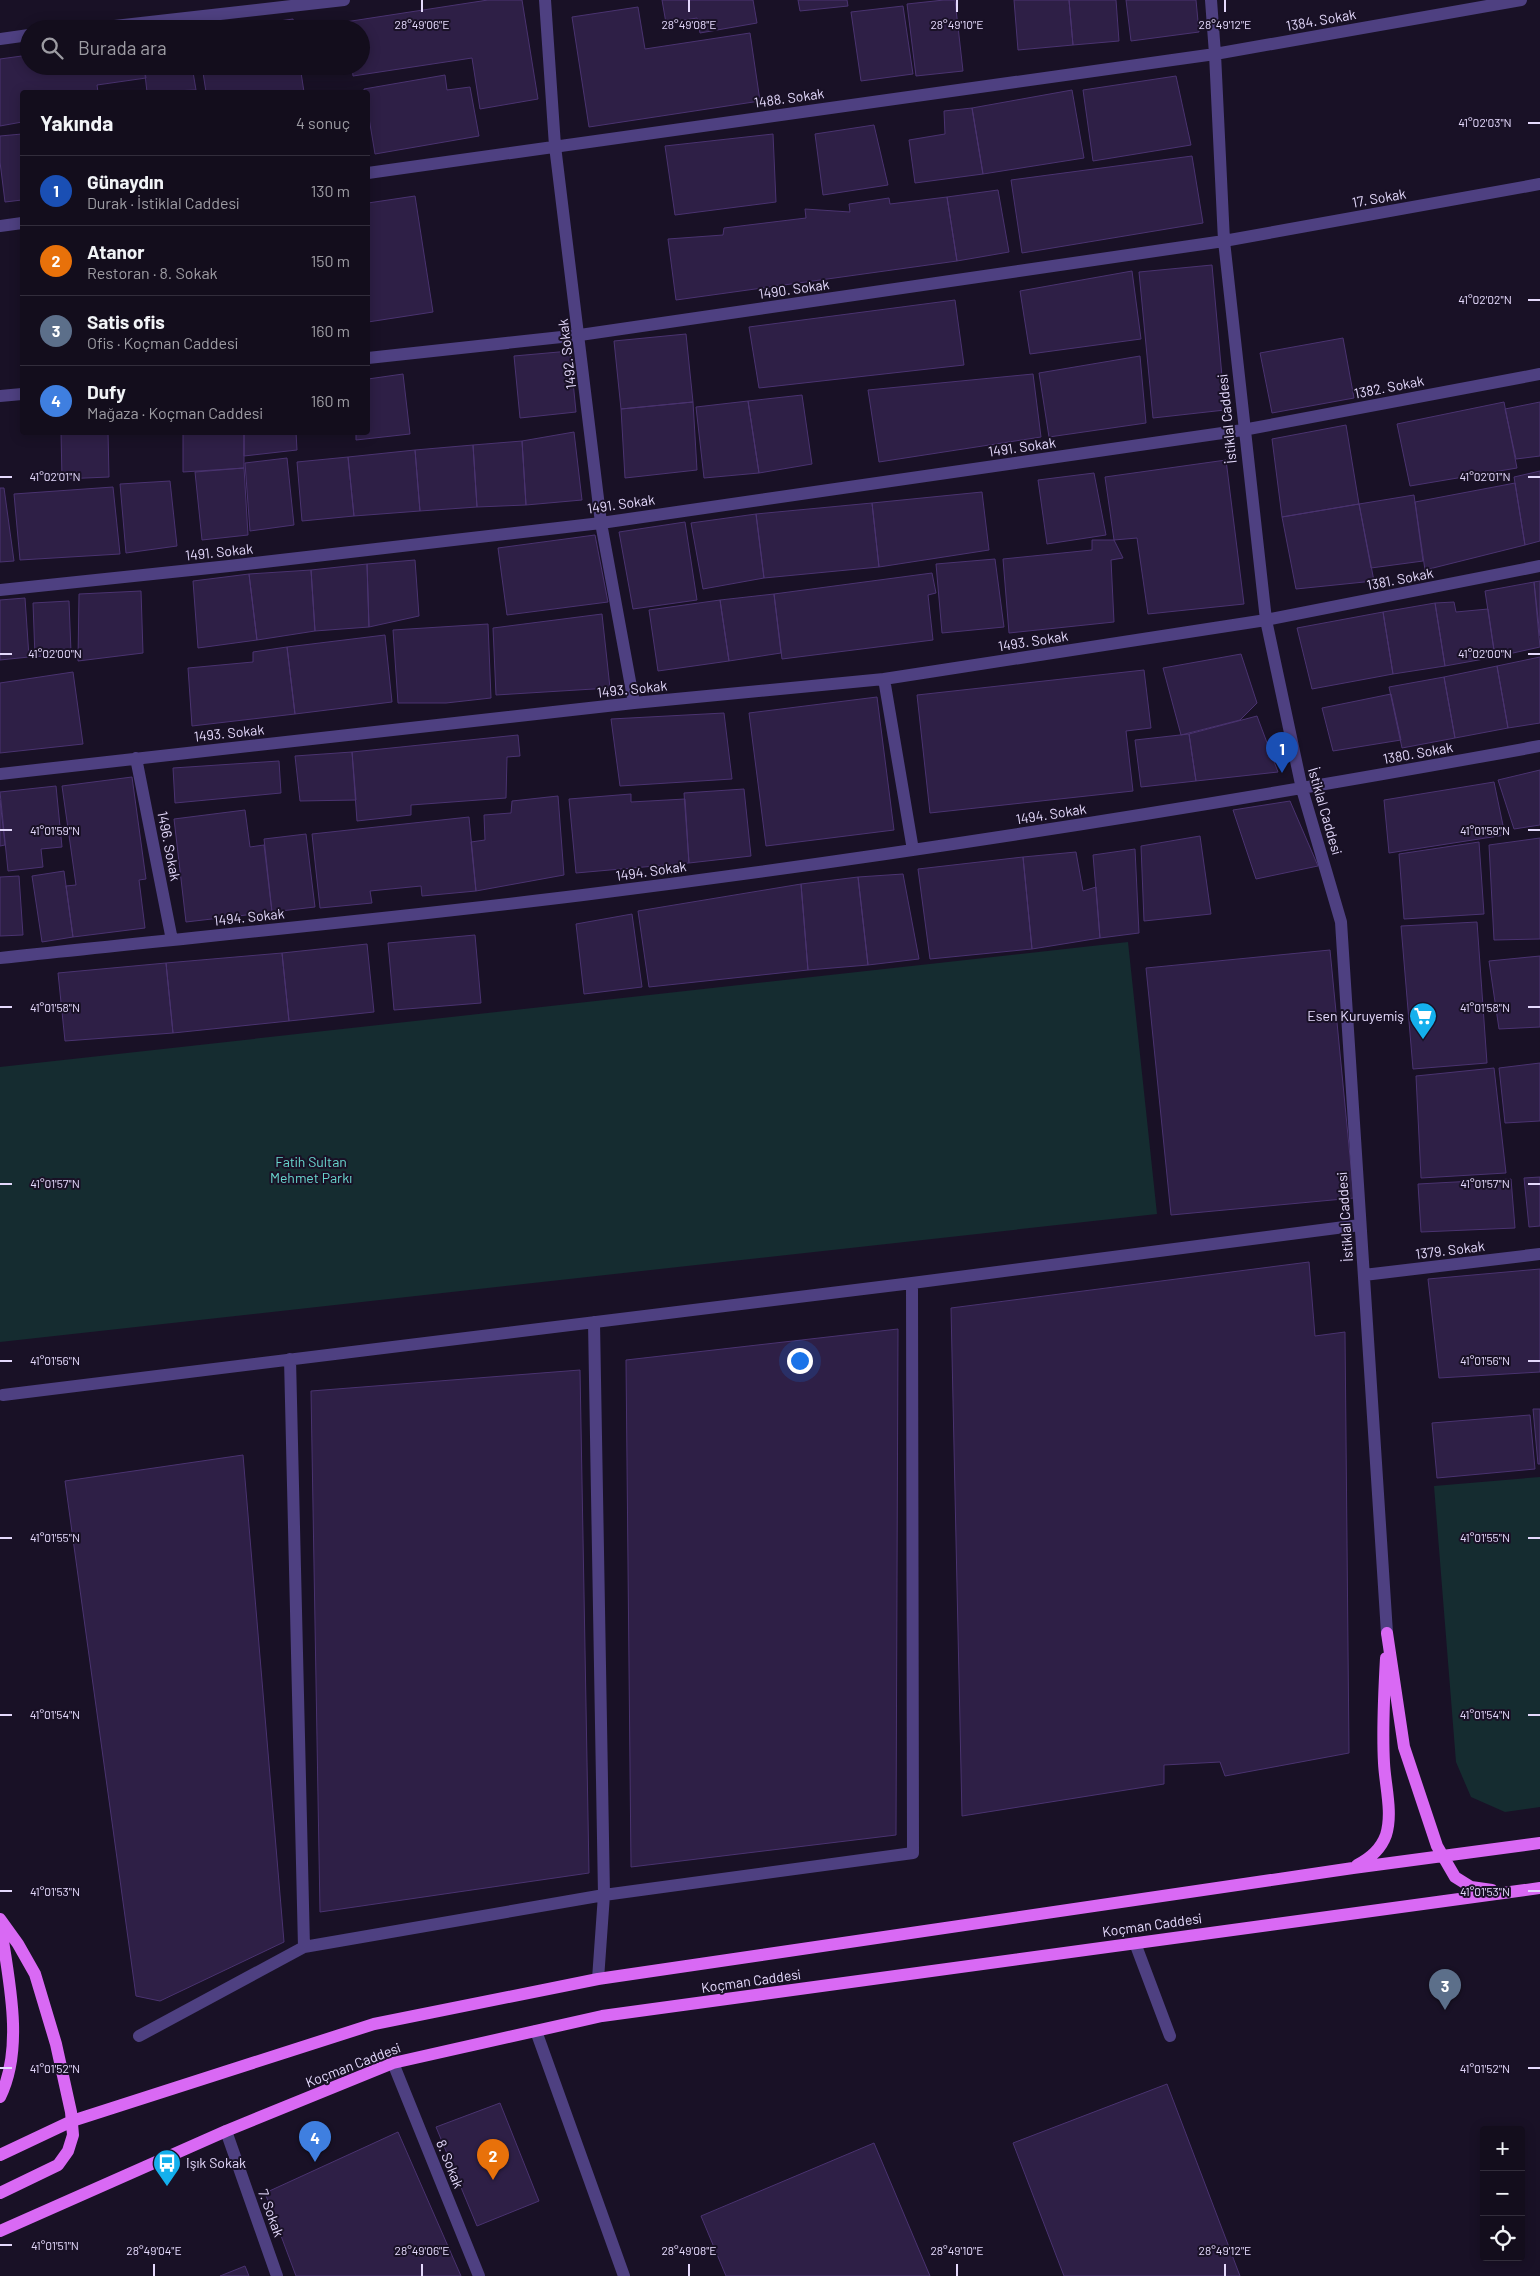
<!DOCTYPE html>
<html lang="tr">
<meta charset="utf-8">
<style>
:root{--surface:#130d1c;--page:#201b29;--text:#f1f3f6;--muted:#9d9ca3;--line:#322d3b;--accent:#ea580c}
body{margin:0;font-family:Barlow,sans-serif;background:var(--page);color:var(--text)}
.controls{position:absolute;right:15px;bottom:15px;display:grid;overflow:hidden;border-radius:5px;box-shadow:0 2px 12px #0003}
.controls button{width:45px;height:45px;display:grid;place-items:center;padding:0;border:0;border-bottom:1px solid var(--line);background:var(--surface);color:var(--text);font:25px sans-serif}
.you{position:absolute;left:799px;top:1360px;width:18px;height:18px;margin:-12px;border:4px solid #fff;border-radius:50%;background:#1a73e8;box-shadow:0 0 0 8px #1a73e833}
.badge{display:grid;place-items:center;width:32px;height:32px;border-radius:50%;background:var(--accent);color:#fff;font-size:16px;font-weight:700}
.pin{position:absolute;translate:-50% -41px;filter:drop-shadow(0 1px 2px #0008)}
.pin::after{content:'';position:absolute;top:26px;width:18px;height:15px;background:inherit;clip-path:polygon(0 0,100% 0,50% 100%)}
.list{margin:0;padding:0;list-style:none}
h2{display:flex;justify-content:space-between;align-items:center;height:65px;margin:0;padding:0 20px;font-size:21px}
h2 small{font-size:16px;font-weight:400;color:var(--muted)}
.list li{display:grid;grid-template-columns:32px 1fr auto;gap:15px;align-items:center;box-sizing:border-box;height:70px;padding:0 20px;border-top:1px solid var(--line)}
.list b{display:block;font-size:19px;white-space:nowrap}
.list p{margin:0;font-size:16px;white-space:nowrap;color:var(--muted)}
.list em{font-size:16px;font-style:normal;color:var(--muted)}
.icon{flex:none;width:28px;height:28px;fill:none;stroke:currentColor;stroke-width:2;stroke-linecap:round;stroke-linejoin:round}
.map{position:relative;flex:none;width:1540px;height:2276px;overflow:hidden}
.search{position:absolute;background:var(--surface);box-shadow:0 2px 12px #0003;left:20px;top:20px;width:350px;height:55px;display:flex;align-items:center;gap:12px;box-sizing:border-box;padding:0 18px;border-radius:28px;color:var(--muted);font-size:19px}
.panel{position:absolute;background:var(--surface);box-shadow:0 2px 12px #0003;left:20px;top:90px;width:350px;height:345px;border-radius:5px}
.map>svg:first-child{display:block}
</style>
<div class="map">
<svg width="1540" height="2276" viewBox="0 0 1540 2276">
<rect width="100%" height="100%" fill="#191126"/>
<!-- green -->
<path fill="#152c30" d="M1128,942L1157,1214L0,1342V1067Z
M1540,1477V1807L1505,1812L1471,1797L1456,1762L1434,1486Z"/>
<!-- building -->
<path fill="#2e1f46" stroke="#4a3370" d="M488,0H522L538,99L480,109L472,58L353,76L352,66H361V29H346L345,22Z
M662,0H753L757,23L700,33L697,18L666,23Z
M798,0H847L848,6L800,11Z
M944,0H955L963,71L916,76L907,4Z
M1014,0H1069L1073,45L1018,50Z
M1069,0H1116L1119,41L1073,45Z
M1126,0H1196L1199,32L1131,41Z
M903,6L913,74L861,81L851,12Z
M638,7L645,49L750,33L760,101L589,127L572,17Z
M293,19L295,29H224Z
M29,55V66H144L146,78L97,85L98,92H22V122L0,126V59Z
M144,66H192L196,90L147,92Z
M202,66H300L304,92H206Z
M445,75L447,90L470,87L479,136L375,154L368,112V92H364V89Z
M1176,76L1191,145L1093,161L1083,90Z
M1072,90L1084,158L983,174L972,108Z
M972,108L983,174L915,183L909,140L945,134L944,111Z
M874,125L888,185L823,195L815,134Z
M22,134V200L5,202L0,162V136Z
M773,134L776,202L675,215L665,146Z
M1192,156L1203,223L1022,253L1011,180Z
M998,190L1009,252L957,261L947,197Z
M415,196L433,312L368,322V203Z
M947,197L957,261L676,300L668,239L723,235L724,228L806,218L805,209L850,212L849,204L889,198L890,204Z
M1212,265L1225,410L1153,418L1139,272Z
M1132,271L1141,339L1030,354L1020,291Z
M955,300L964,365L759,388L749,327Z
M686,334L693,402L621,409L614,341Z
M1343,338L1354,398L1272,413L1260,353Z
M570,351L576,412L520,418L514,356Z
M1140,356L1146,423L1049,437L1039,373Z
M403,374L410,434L356,440V432H368V379Z
M1033,374L1041,437L879,462L868,390Z
M802,395L812,464L759,473L748,401Z
M748,401L759,473L704,478L696,407Z
M693,402L697,470L625,478L621,409Z
M1504,402L1517,468L1410,486L1397,424Z
M1540,402V456L1516,459L1505,409Z
M1346,425L1359,504L1282,517L1272,439Z
M61,432H108L109,477L62,479Z
M183,432H244V468L183,472Z
M244,432H296L297,450L244,456Z
M574,432L582,500L526,505L522,441Z
M522,441L526,505L477,507L473,445Z
M473,445L477,507L420,511L415,450Z
M415,450L420,511L354,516L348,457Z
M348,457L354,516L302,521L297,462Z
M287,458L294,525L250,531L245,463Z
M1226,460L1244,604L1148,614L1137,538L1114,540L1105,477Z
M244,468L248,535L202,540L195,472Z
M1540,471V541L1525,545L1514,477Z
M1094,473L1106,535L1047,544L1038,480Z
M170,481L177,546L126,553L120,484Z
M1515,483L1525,545L1425,570L1415,502Z
M113,487L120,554L20,560L14,494Z
M0,488H4L14,561L0,562Z
M982,492L989,550L879,567L872,503Z
M1414,495L1423,561L1371,568L1359,504Z
M872,503L879,567L764,578L756,514Z
M1359,504L1374,581L1296,589L1282,517Z
M756,514L764,578L703,589L691,523Z
M685,522L697,600L633,609L619,532Z
M595,535L608,602L507,615L498,548Z
M1092,540H1114L1123,558L1111,560L1114,622L1009,633L1003,559L1092,550Z
M995,559L1004,627L942,633L936,564Z
M415,560L419,616L369,627L367,564Z
M367,564L369,627L315,631L311,570Z
M311,570L315,631L257,640L249,574Z
M932,573L936,593L928,595L933,640L782,659L774,594Z
M249,574L257,640L198,648L193,581Z
M1540,581V636L1534,582Z
M1534,582L1540,647L1495,657L1485,591Z
M141,591L143,653L78,661L79,594Z
M774,594L781,653L729,661L720,600Z
M25,598L29,657L0,660V600Z
M720,600L729,661L658,671L649,610Z
M69,601L71,652L35,657L33,603Z
M1454,602L1456,612L1488,609L1495,657L1445,666L1435,603Z
M1435,603L1445,666L1393,674L1383,612Z
M1383,612L1393,674L1312,689L1297,628Z
M602,614L610,688L496,695L493,628Z
M488,624L491,698L446,703H398L393,630Z
M385,635L392,702L295,714L287,647Z
M287,647L295,714L192,726L188,668L253,662V652Z
M1241,654L1257,703L1240,720L1181,735L1163,668Z
M1540,657V723L1508,728L1497,666Z
M1497,666L1508,728L1455,738L1444,677Z
M1144,670L1151,728L1126,731L1133,791L930,813L917,695Z
M73,672L83,744L0,753V683Z
M1444,677L1455,738L1402,748L1389,687Z
M1391,694L1401,740L1333,751L1322,708Z
M877,697L894,830L766,846L749,713Z
M724,713L732,779L620,786L611,719Z
M1257,716L1278,772L1196,781L1189,734Z
M1189,734L1196,781L1141,787L1135,740Z
M518,735L520,756L507,757L506,798L411,805V815L357,821L352,752Z
M352,752L356,800L300,801L295,756Z
M279,761L281,793L175,803L173,768Z
M1540,770V825L1514,829L1498,780Z
M132,777L146,879L139,880L145,928L73,937L66,886L76,885L62,786Z
M1494,782L1505,835L1389,853L1384,800Z
M56,786L62,847L41,849L43,867L8,871L0,792Z
M744,789L751,856L689,863L684,793Z
M631,794V802L685,799L689,863L576,873L569,799Z
M558,796L564,875L476,891L471,842L485,840L484,815L511,813L512,801Z
M0,800L5,845L0,846Z
M1290,801L1318,866L1256,879L1233,810Z
M245,810L250,847L264,845L272,912L186,922L174,819Z
M469,817L476,891L422,896L421,886L370,891L372,903L320,908L312,834Z
M306,834L315,907L272,912L264,839Z
M1200,836L1211,914L1144,921L1141,846Z
M1540,838V939L1494,940L1489,845Z
M1479,842L1484,914L1404,919L1399,854Z
M1135,849L1139,933L1100,938L1093,855Z
M1076,852L1083,891L1096,887L1100,938L1032,949L1023,857Z
M1023,857L1032,949L930,959L918,869Z
M64,871L73,937L42,942L32,876Z
M903,874L919,959L868,965L858,877Z
M19,876L23,935L0,936V877Z
M858,877L868,965L808,970L801,884Z
M801,884L808,970L649,987L638,911Z
M632,914L642,987L584,994L576,924Z
M1477,922L1487,1063L1413,1069L1401,926Z
M475,935L481,1003L394,1010L388,943Z
M367,944L374,1012L289,1021L282,953Z
M1330,950L1354,1198L1171,1215L1146,968Z
M282,953L289,1021L173,1033L166,963Z
M1540,956V1027L1499,1029L1489,961Z
M166,963L173,1033L65,1041L58,973Z
M1540,1063V1121L1505,1123L1499,1068Z
M1494,1068L1506,1173L1421,1178L1416,1076Z
M1540,1177V1226L1529,1227L1524,1178Z
M1511,1179L1515,1228L1421,1232L1418,1184Z
M1309,1262L1315,1336L1345,1332L1349,1753L1225,1776L1220,1762L1164,1765V1784L962,1816L951,1308Z
M1540,1269V1372L1439,1378L1428,1279Z
M898,1329L896,1835L631,1867L626,1360Z
M580,1370L589,1873L320,1912L311,1391Z
M1533,1409H1540V1464H1538Z
M1530,1415L1535,1469L1437,1478L1432,1423Z
M243,1455L284,1942L160,2001L136,1996L65,1481Z
M1167,2084L1240,2276H1064L1013,2143Z
M500,2103L539,2201L477,2226L436,2127Z
M398,2132L461,2276H296L265,2193Z
M874,2143L930,2276H726L701,2216Z
M245,2266L249,2276H220Z"/>
<g fill="none" stroke-linecap="round" stroke-linejoin="round">
<!-- minor -->
<path stroke="#4e4081" stroke-width="12" d="M545,0L555,146L601,523L634,703
M1211,0L1215,54L1224,241L1266,620L1302,789L1341,922L1387,1633
M88,29L344,0
M0,39L29,35
M368,173L1215,54L1521,0
M0,226L22,223
M368,358L580,335L1224,241L1540,184
M0,396L22,394
M0,590L229,566L601,523L1243,430L1540,374
M884,679L913,850
M136,758L172,940
M0,774L634,703L884,679L1266,620L1540,566
M0,958C194,937 389,919 583,895C903,855 1222,804 1540,746
M1364,1275L1540,1254
M594,1322L604,1895L598,1979
M290,1359L304,1947
M3,1395L912,1283L1360,1225
M1135,1943L1170,2036
M536,2031L624,2276
M139,2036L304,1947L604,1895L913,1853L912,1283
M393,2063L479,2276
M226,2131L277,2276"/>
<!-- major -->
<path stroke="#d969f4" stroke-width="12" d="M1387,1633L1404,1747L1437,1846L1455,1877L1471,1887L1492,1890
M1357,1865C1369,1859 1381,1849 1386,1835C1393,1813 1385,1785 1384,1763C1382,1728 1384,1693 1386,1658
M0,2097C25,2047 8,1976 0,1922
M0,2155L72,2121L374,2024L598,1979L1353,1868L1540,1843
M0,2193L58,2165L68,2151L73,2135L71,2112L56,2044L35,1974L18,1944L0,1919
M0,2231L226,2131L393,2063L602,2016L1540,1888"/>
</g>
<!-- ticks -->
<path fill="none" stroke="#e4d9fc" stroke-width="2" d="M422,0V12M689,0V12M957,0V12M1225,0V12M1528,123H1540M1528,300H1540M0,477H12M1528,477H1540M0,654H12M1528,654H1540M0,830H12M1528,830H1540M0,1007H12M1528,1007H1540M0,1184H12M1528,1184H1540M0,1361H12M1528,1361H1540M0,1538H12M1528,1538H1540M0,1715H12M1528,1715H1540M0,1891H12M1528,1891H1540M0,2068H12M1528,2068H1540M0,2245H12M154,2264V2276M422,2264V2276M689,2264V2276M957,2264V2276M1225,2264V2276"/>
<!-- icons -->
<defs>
<g id="supermarket-pin" transform="scale(1.4375)"><path d="M0 17L-7.5 6A9.5 9.5 0 1 1 7.5 6Z" fill="#14b0ed" stroke="#191126"/><path d="M-6-5.5h2.5l.6 2H6L4.5 2H-2.5L-4.4-4H-6ZM-1.5 3.2a1.3 1.3 0 1 0 .1 0ZM3 3.2a1.3 1.3 0 1 0 .1 0Z" fill="#fff"/></g>
<g id="bus-pin" transform="scale(1.4375)"><path d="M0 17L-7.5 6A9.5 9.5 0 1 1 7.5 6Z" fill="#14b0ed" stroke="#191126"/><path d="M-5-6H5V4H4V6H2V4H-2V6H-4V4H-5ZM-3.5-4V0h7V-4ZM-3.5 1.2v1.5H-2V1.2ZM2 1.2v1.5H3.5V1.2Z" fill="#fff"/></g>
</defs>
<g fill-rule="evenodd">
<use href="#supermarket-pin" x="1423" y="1016"/>
<use href="#bus-pin" x="167" y="2163"/>
</g>
<g text-anchor="middle" stroke-width="4" stroke-linejoin="round" paint-order="stroke">
<!-- street labels -->
<g font-size="14" fill="#e4d9fc" stroke="#191126">
<text transform="translate(1321 20) rotate(-10)" y="5">1384. Sokak</text>
<text transform="translate(789 98) rotate(-8)" y="5">1488. Sokak</text>
<text transform="translate(1379 198) rotate(-10)" y="5">17. Sokak</text>
<text transform="translate(794 289) rotate(-8)" y="5">1490. Sokak</text>
<text transform="translate(567 354) rotate(-97)" y="5">1492. Sokak</text>
<text transform="translate(1389 387) rotate(-11)" y="5">1382. Sokak</text>
<text transform="translate(1227 419) rotate(-96)" y="5">İstiklal Caddesi</text>
<text transform="translate(1022 447) rotate(-8)" y="5">1491. Sokak</text>
<text transform="translate(621 504) rotate(-8)" y="5">1491. Sokak</text>
<text transform="translate(219 552) rotate(-6)" y="5">1491. Sokak</text>
<text transform="translate(1400 579) rotate(-11)" y="5">1381. Sokak</text>
<text transform="translate(1033 641) rotate(-9)" y="5">1493. Sokak</text>
<text transform="translate(632 689) rotate(-6)" y="5">1493. Sokak</text>
<text transform="translate(229 733) rotate(-6)" y="5">1493. Sokak</text>
<text transform="translate(1418 753) rotate(-10)" y="5">1380. Sokak</text>
<text transform="translate(1325 811) rotate(74)" y="5">İstiklal Caddesi</text>
<text transform="translate(1051 814) rotate(-9)" y="5">1494. Sokak</text>
<text transform="translate(169 846) rotate(79)" y="5">1496. Sokak</text>
<text transform="translate(651 871) rotate(-8)" y="5">1494. Sokak</text>
<text transform="translate(249 917) rotate(-6)" y="5">1494. Sokak</text>
<text transform="translate(1345 1217) rotate(-94)" y="5">İstiklal Caddesi</text>
<text transform="translate(1450 1250) rotate(-7)" y="5">1379. Sokak</text>
<text transform="translate(1152 1925) rotate(-8)" y="5">Koçman Caddesi</text>
<text transform="translate(751 1981) rotate(-8)" y="5">Koçman Caddesi</text>
<text transform="translate(353 2065) rotate(-21)" y="5">Koçman Caddesi</text>
<text transform="translate(450 2164) rotate(68)" y="5">8. Sokak</text>
<text transform="translate(271 2213) rotate(70)" y="5">7. Sokak</text>
</g>
<!-- poi labels -->
<g font-size="14" fill="#e4d9fc" stroke="#191126" text-anchor="end">
<text x="1404" y="1021">Esen Kuruyemiş</text>
<text x="186" y="2168" text-anchor="start">Işık Sokak</text>
</g>
<!-- park labels -->
<g font-size="14" fill="#6ad8d0" stroke="#191126">
<text x="311" y="1167">Fatih Sultan<tspan x="311" dy="16">Mehmet Parkı</tspan></text>
</g>
</g>
<g font-size="12" text-anchor="middle" fill="#e4d9fc" stroke="#191126" stroke-width="4" stroke-linejoin="round" paint-order="stroke">
<text x="422" y="29">28°49'06"E</text>
<text x="689" y="29">28°49'08"E</text>
<text x="957" y="29">28°49'10"E</text>
<text x="1225" y="29">28°49'12"E</text>
<text x="1485" y="127">41°02'03"N</text>
<text x="1485" y="304">41°02'02"N</text>
<text x="55" y="481">41°02'01"N</text>
<text x="1485" y="481">41°02'01"N</text>
<text x="55" y="658">41°02'00"N</text>
<text x="1485" y="658">41°02'00"N</text>
<text x="55" y="835">41°01'59"N</text>
<text x="1485" y="835">41°01'59"N</text>
<text x="55" y="1012">41°01'58"N</text>
<text x="1485" y="1012">41°01'58"N</text>
<text x="55" y="1188">41°01'57"N</text>
<text x="1485" y="1188">41°01'57"N</text>
<text x="55" y="1365">41°01'56"N</text>
<text x="1485" y="1365">41°01'56"N</text>
<text x="55" y="1542">41°01'55"N</text>
<text x="1485" y="1542">41°01'55"N</text>
<text x="55" y="1719">41°01'54"N</text>
<text x="1485" y="1719">41°01'54"N</text>
<text x="55" y="1896">41°01'53"N</text>
<text x="1485" y="1896">41°01'53"N</text>
<text x="55" y="2073">41°01'52"N</text>
<text x="1485" y="2073">41°01'52"N</text>
<text x="55" y="2250">41°01'51"N</text>
<text x="154" y="2255">28°49'04"E</text>
<text x="422" y="2255">28°49'06"E</text>
<text x="689" y="2255">28°49'08"E</text>
<text x="957" y="2255">28°49'10"E</text>
<text x="1225" y="2255">28°49'12"E</text>
</g>
</svg>
<div class="controls">
<button>+</button>
<button>−</button>
<button><svg class="icon" aria-label="locate" viewBox="0 0 24 24"><circle cx="12" cy="12" r="6"/><path d="M12 2v4M12 18v4M2 12h4M18 12h4"/></svg></button>
</div>
<div class="you"></div>
<div class="pin badge" style="left:1282px;top:773px;background:#1a4fb4">1</div>
<div class="pin badge" style="left:493px;top:2180px;background:#e8710a">2</div>
<div class="pin badge" style="left:1445px;top:2010px;background:#5c6f8a">3</div>
<div class="pin badge" style="left:315px;top:2162px;background:#3f7fe0">4</div>
<div class="search"><svg class="icon" aria-label="search" viewBox="0 0 24 24"><circle cx="10" cy="10" r="6"/><path d="M15 15l6 6"/></svg>Burada ara</div>
<section class="panel">
<h2>Yakında<small>4 sonuç</small></h2>
<ul class="list">
<li><span class="badge" style="background:#1a4fb4">1</span><div><b>Günaydın</b><p>Durak · İstiklal Caddesi</p></div><em>130 m</em></li>
<li><span class="badge" style="background:#e8710a">2</span><div><b>Atanor</b><p>Restoran · 8. Sokak</p></div><em>150 m</em></li>
<li><span class="badge" style="background:#5c6f8a">3</span><div><b>Satis ofis</b><p>Ofis · Koçman Caddesi</p></div><em>160 m</em></li>
<li><span class="badge" style="background:#3f7fe0">4</span><div><b>Dufy</b><p>Mağaza · Koçman Caddesi</p></div><em>160 m</em></li>
</ul>
</section>
</div>
